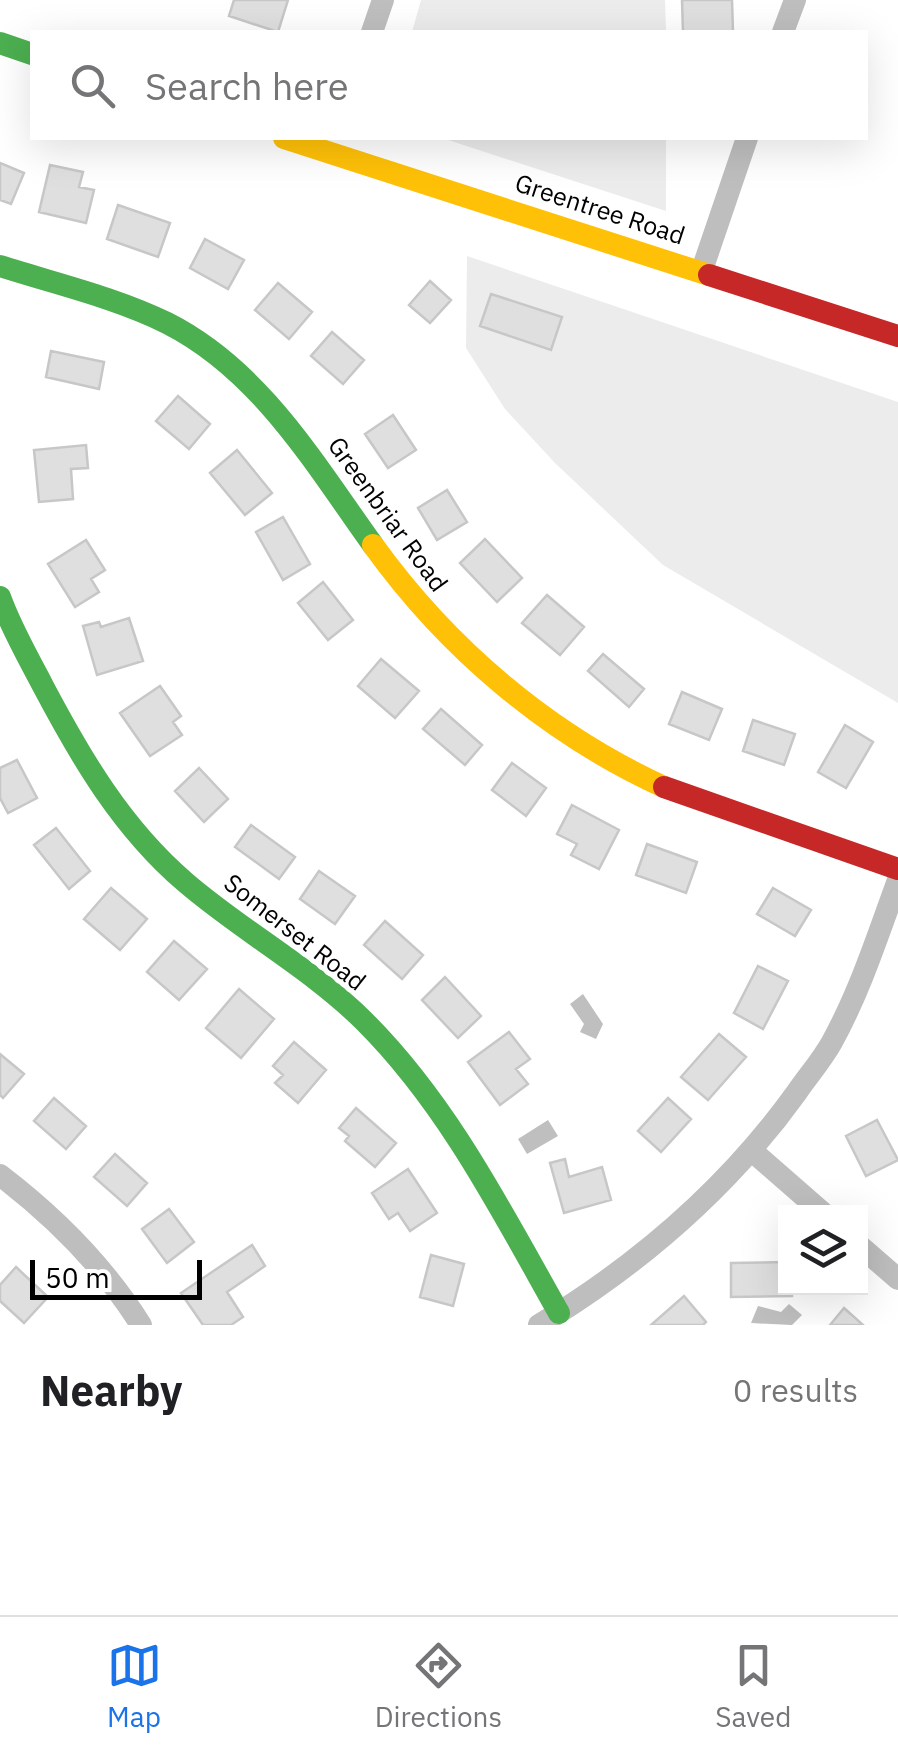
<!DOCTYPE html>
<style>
:root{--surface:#fff;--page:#f2f2f2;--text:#202124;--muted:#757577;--line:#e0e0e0;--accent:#1a73e8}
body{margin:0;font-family:"IBM Plex Sans",sans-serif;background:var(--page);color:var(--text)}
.controls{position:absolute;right:30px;bottom:30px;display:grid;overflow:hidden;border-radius:0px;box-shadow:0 10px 40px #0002}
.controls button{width:90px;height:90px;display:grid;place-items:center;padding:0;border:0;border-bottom:2px solid var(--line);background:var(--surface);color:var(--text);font:50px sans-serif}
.scale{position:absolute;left:30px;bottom:25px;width:172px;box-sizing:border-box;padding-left:10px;border:5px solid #000;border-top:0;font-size:28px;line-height:35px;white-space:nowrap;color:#000;-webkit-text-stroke:8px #fff;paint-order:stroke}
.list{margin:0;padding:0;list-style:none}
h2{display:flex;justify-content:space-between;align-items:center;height:130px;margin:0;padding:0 40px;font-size:42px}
h2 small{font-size:32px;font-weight:400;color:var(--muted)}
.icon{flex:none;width:55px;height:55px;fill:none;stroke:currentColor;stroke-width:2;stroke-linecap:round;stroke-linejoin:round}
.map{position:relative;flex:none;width:898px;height:1325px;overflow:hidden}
.search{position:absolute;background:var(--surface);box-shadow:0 10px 40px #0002;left:30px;right:30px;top:30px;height:110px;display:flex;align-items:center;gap:25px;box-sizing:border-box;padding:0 35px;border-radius:0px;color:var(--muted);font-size:38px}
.sheet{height:290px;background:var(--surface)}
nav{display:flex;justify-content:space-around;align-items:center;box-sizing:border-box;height:140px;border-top:2px solid var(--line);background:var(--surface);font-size:28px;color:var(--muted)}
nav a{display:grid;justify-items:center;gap:5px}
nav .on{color:var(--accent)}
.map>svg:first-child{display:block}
</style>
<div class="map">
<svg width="898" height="1325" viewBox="0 0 898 1325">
<rect width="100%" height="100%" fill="#fff"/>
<!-- green -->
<path fill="#ececec" d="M421,0H665L666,32H412Z
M442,138H666V211Z
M467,256L898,402V703L663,565L555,463L505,409L466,348Z"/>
<!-- water -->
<path fill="#bfbfbf" d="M583,994L603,1024L596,1039L580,1032L584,1024L570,1004Z
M548,1120L558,1136L527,1154L518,1139Z
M789,1304L802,1315L792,1325L751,1323L758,1306L781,1312Z"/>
<!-- building -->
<path fill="#dfdfdf" stroke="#c7c7c7" stroke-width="2.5" d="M234,0H288L278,32L229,16Z
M682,0H732L733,32H683Z
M0,163L24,173L11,204L0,200Z
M50,165L83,172L79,187L94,190L86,223L39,212Z
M118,205L170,223L158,257L107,239Z
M205,239L244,260L228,289L190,268Z
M430,281L451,300L430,323L409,305Z
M278,283L312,312L289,339L255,310Z
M491,294L562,317L551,350L480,326Z
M332,332L364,360L343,384L311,356Z
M51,351L104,362L99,389L46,377Z
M178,396L210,424L189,449L156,421Z
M393,415L416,450L388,468L365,434Z
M86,445L88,468L71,469L73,499L39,502L34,450Z
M237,450L272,493L245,515L210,473Z
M447,490L467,522L437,540L418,508Z
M283,517L310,564L283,580L256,532Z
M485,539L522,578L497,602L460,563Z
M86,540L105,570L91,579L99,592L75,607L48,564Z
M323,582L353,620L328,640L298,603Z
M547,595L584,627L560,655L522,623Z
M129,618L143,661L97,675L83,626L99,622L101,627Z
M603,654L644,689L629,707L588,671Z
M381,659L419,691L395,718L358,686Z
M160,686L181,716L173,722L182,735L150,756L120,713Z
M682,692L722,709L709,740L669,724Z
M441,709L482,745L465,765L423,729Z
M753,720L795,734L784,765L743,751Z
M845,725L873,742L846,788L818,772Z
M17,760L37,798L8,813L0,798V768Z
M512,763L546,788L526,816L492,790Z
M199,768L228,799L204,822L175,791Z
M572,805L619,830L599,869L571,855L577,844L557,834Z
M251,825L295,857L279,879L235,847Z
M56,828L90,871L69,889L34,845Z
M647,844L697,862L686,893L636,875Z
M319,871L355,896L335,924L300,899Z
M111,888L147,919L120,950L84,919Z
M773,888L811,910L795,936L757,914Z
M385,921L423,955L402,979L364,945Z
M174,941L207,969L179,1000L147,972Z
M758,966L788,981L763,1029L734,1013Z
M445,977L481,1016L458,1038L422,1000Z
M239,989L274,1019L241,1058L206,1028Z
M509,1032L530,1059L516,1069L528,1084L500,1105L468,1062Z
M719,1034L746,1057L708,1100L681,1077Z
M294,1042L326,1070L298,1103L275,1083L283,1075L273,1066Z
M0,1054L24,1074L3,1098L0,1095Z
M54,1098L86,1126L66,1149L34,1121Z
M668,1098L691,1119L661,1152L638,1131Z
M356,1108L396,1143L375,1167L345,1141L349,1136L339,1128Z
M877,1120L898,1160L866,1176L846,1136Z
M115,1154L147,1183L127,1206L94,1177Z
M565,1159L569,1177L602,1167L611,1200L564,1213L550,1163Z
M408,1169L437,1213L410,1231L398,1213L389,1219L372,1193Z
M169,1209L194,1242L167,1263L142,1229Z
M252,1245L265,1266L227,1292L243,1317L231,1325H203L181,1293Z
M431,1255L464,1264L453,1306L420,1297Z
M786,1262V1288H792V1296L731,1297V1263Z
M16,1267L48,1297L24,1323L0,1301V1285Z
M684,1296L706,1322L703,1325H651Z
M844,1308L863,1325H830Z"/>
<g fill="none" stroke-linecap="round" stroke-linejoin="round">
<!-- street -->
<path stroke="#bebebe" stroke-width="22" d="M372,32L383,0
M783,32L795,0
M702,270L747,138
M752,1151L822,1212
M0,1175C55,1217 104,1266 141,1325
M860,1246L898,1279
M539,1325C640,1264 728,1188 797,1092C808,1076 822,1060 832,1042C860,991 878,935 898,880"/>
<!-- fast -->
<path stroke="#4caf50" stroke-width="22" d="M0,43L32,54
M0,266C56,284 114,297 167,323C260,370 314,463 373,545
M0,597C11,628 28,657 43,686C81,758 122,828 185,882C243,932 311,968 365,1022C448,1105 502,1212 559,1313"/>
<!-- slow -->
<path stroke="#ffc107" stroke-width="22" d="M284,138L709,275
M373,545C447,648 548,734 664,787"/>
<!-- jam -->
<path stroke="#c62828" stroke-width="22" d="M709,275L898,336
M664,787L898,869"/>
</g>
<g text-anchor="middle" stroke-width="10" stroke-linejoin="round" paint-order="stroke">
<!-- street labels -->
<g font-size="25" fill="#000" stroke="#fff">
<text transform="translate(600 209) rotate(18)" y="9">Greentree Road</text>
<text transform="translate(388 514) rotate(54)" y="9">Greenbriar Road</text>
<text transform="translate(295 932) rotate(38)" y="9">Somerset Road</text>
</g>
</g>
</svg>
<div class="controls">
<button><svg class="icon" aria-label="layers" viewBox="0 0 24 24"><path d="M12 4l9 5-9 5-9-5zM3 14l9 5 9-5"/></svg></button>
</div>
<div class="scale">50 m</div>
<div class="search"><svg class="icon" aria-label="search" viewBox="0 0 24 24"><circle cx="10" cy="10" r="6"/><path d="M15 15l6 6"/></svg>Search here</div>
</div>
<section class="sheet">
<h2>Nearby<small>0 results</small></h2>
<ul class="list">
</ul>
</section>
<nav>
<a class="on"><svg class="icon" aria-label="map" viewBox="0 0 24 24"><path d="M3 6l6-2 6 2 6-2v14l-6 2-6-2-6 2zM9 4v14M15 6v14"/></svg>Map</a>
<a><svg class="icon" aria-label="directions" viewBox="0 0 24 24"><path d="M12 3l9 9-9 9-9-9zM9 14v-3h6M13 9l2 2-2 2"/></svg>Directions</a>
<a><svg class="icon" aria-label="saved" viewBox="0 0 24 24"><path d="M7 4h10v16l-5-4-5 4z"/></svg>Saved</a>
</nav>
